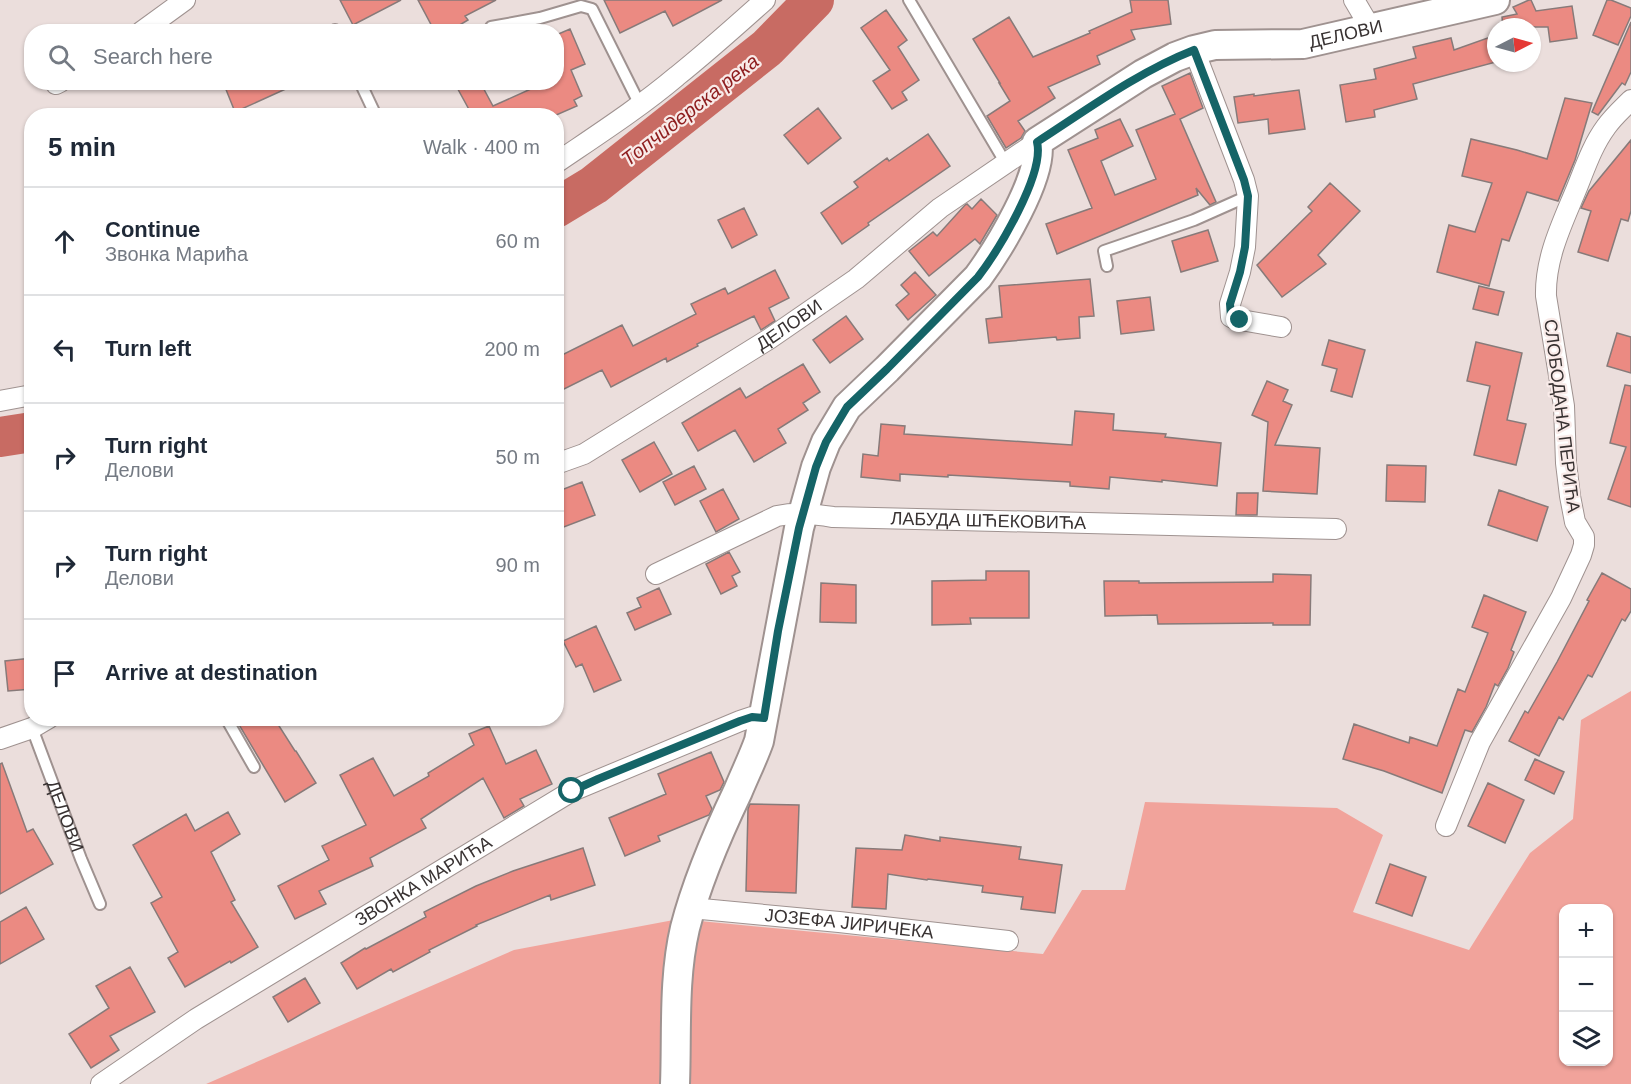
<!DOCTYPE html>
<meta charset="utf-8">
<style>
:root{--surface:#fff;--page:#f6f6f7;--text:#1f2937;--muted:#747a83;--line:#e0e1e3}
body{margin:0;font-family:Helvetica,sans-serif;background:var(--page);color:var(--text)}
.controls{position:absolute;right:18px;bottom:18px;display:grid;overflow:hidden;border-radius:12px;box-shadow:0 2px 4px #0004}
.controls button{width:54px;height:54px;display:grid;place-items:center;padding:0;border:0;border-bottom:2px solid var(--line);background:var(--surface);color:var(--text);font:30px sans-serif}
.compass{position:absolute;left:1487px;top:18px;width:54px;height:54px;border-radius:50%;background:var(--surface);box-shadow:0 2px 4px #0004;rotate:84deg}
.stop{position:absolute;width:18px;height:18px;margin:-14px;border:4px solid #156467;border-radius:50%;background:#fff}
.stop.end{background:#156467;border-color:#fff;box-shadow:0 2px 6px #0008}
.list{margin:0;padding:0;list-style:none}
h2{display:flex;justify-content:space-between;align-items:center;height:78px;margin:0;padding:0 24px;font-size:26px}
h2 small{font-size:20px;font-weight:400;color:var(--muted)}
.list li{display:grid;grid-template-columns:39px 1fr auto;gap:18px;align-items:center;box-sizing:border-box;height:108px;padding:0 24px;border-top:2px solid var(--line)}
.list b{display:block;font-size:22px;white-space:nowrap}
.list p{margin:0;font-size:20px;white-space:nowrap;color:var(--muted)}
.list em{font-size:20px;font-style:normal;color:var(--muted)}
.icon{flex:none;width:33px;height:33px;fill:none;stroke:currentColor;stroke-width:2;stroke-linecap:round;stroke-linejoin:round}
.map{position:relative;flex:none;width:1631px;height:1084px;overflow:hidden}
.search{position:absolute;background:var(--surface);box-shadow:0 2px 4px #0004;left:24px;top:24px;width:540px;height:66px;display:flex;align-items:center;gap:15px;box-sizing:border-box;padding:0 21px;border-radius:24px;color:var(--muted);font-size:22px}
.panel{position:absolute;background:var(--surface);box-shadow:0 2px 4px #0004;left:24px;top:108px;width:540px;height:618px;border-radius:24px}
.map>svg:first-child{display:block}
</style>
<div class="map">
<svg width="1631" height="1084" viewBox="0 0 1631 1084">
<rect width="100%" height="100%" fill="#ebdedc"/>
<!-- green -->
<path fill="#f1a39b" fill-rule="evenodd" d="M1631,691V1084H206L514,950L679,919L1043,954L1082,890H1125L1145,802L1337,808L1383,835L1353,912L1469,950L1530,853L1573,819L1581,720ZM1564,908H1608V1062H1564Z"/>
<g fill="none" stroke-linecap="round" stroke-linejoin="round">
<!-- river -->
<path stroke="#c86b63" stroke-width="40" d="M556,208L594,185L767,48L814,0
M0,437L32,432"/>
</g>
<!-- building -->
<path fill="#eb8a82" stroke="#877a79" stroke-width="1.5" d="M340,0H401L353,25Z
M418,0H496L465,16L468,20L448,32H435Z
M604,0H722L673,26L665,11L620,33Z
M1130,0H1168L1171,24L1131,30L1135,39L1097,56L1100,64L1048,87L1055,98L1018,121L1025,131L1021,138L1006,148L987,116L1010,101L999,83H1000L973,39L1009,17L1033,57L1090,33L1089,31L1132,12Z
M1529,0H1531L1536,11L1572,6L1577,38L1550,42L1548,27H1503L1502,17L1517,14L1513,7Z
M1607,0H1611L1631,8V16L1618,45L1593,35Z
M886,10L907,40L898,47L919,80L902,92L907,100L892,109L873,81L890,70L861,28Z
M1631,22V72L1625,85L1622,83L1598,115L1592,112Z
M570,29L585,64L571,70L582,96L574,100L577,106L554,116H470L472,115L454,82H480L493,106L533,88L531,82H556V35Z
M1496,35V62L1413,84L1417,99L1374,110L1375,117L1346,122L1340,85L1376,79L1374,69L1416,58L1413,47L1451,38L1454,50Z
M1190,73L1203,108L1180,119L1216,202L1210,205L1196,188L1198,195L1057,254L1046,224L1092,208L1068,150L1098,138L1095,130L1120,119L1133,146L1101,161L1115,195L1156,179L1136,130L1175,114L1162,86Z
M223,82H301L235,112Z
M1299,90L1305,129L1269,134L1268,119L1238,123L1234,97L1254,94V96Z
M1565,98L1592,103L1575,160L1558,201L1527,192L1509,241L1502,239L1489,286L1437,272L1449,225L1475,232L1492,183L1462,176L1471,139L1517,150L1547,159Z
M818,108L841,138L808,164L784,135Z
M928,134L950,166L868,223L869,225L842,244L821,213L858,187L854,182L887,158L889,161Z
M1631,140V211L1628,221L1621,219L1608,261L1578,252L1591,211L1581,208L1589,191Z
M1330,183L1360,211L1318,255L1326,264L1282,297L1257,265L1312,211L1308,207Z
M981,199L997,215L981,242L980,244L975,239L929,276L909,251L933,232L937,236L965,205L967,204L972,209Z
M744,208L757,235L732,248L718,220Z
M1208,230L1218,261L1181,272L1172,241Z
M775,270L789,298L769,308L775,321L761,330L754,316L697,344L698,346L667,362L666,358L611,387L602,370L556,393V358L622,325L633,346L696,314L691,304L725,288L728,294Z
M915,272L936,295L908,320L896,305L909,294L901,285Z
M1090,279L1094,316L1079,317L1080,338L1057,340L1056,337L989,343L986,319L1002,317L999,286Z
M1479,286L1504,292L1498,315L1473,309Z
M1150,297L1154,330L1121,334L1117,301Z
M846,316L863,339L830,363L813,340Z
M1617,333L1631,337V373L1607,366Z
M1329,340L1365,350L1352,397L1331,391L1337,369L1322,365Z
M1476,342L1522,353L1507,420L1526,424L1516,465L1474,455L1490,386L1467,381Z
M803,364L820,392L803,403L808,410L778,429L786,443L754,462L735,430L698,451L682,423L740,388L746,398Z
M1267,381L1288,390L1283,401L1292,405L1275,445L1320,448L1317,494L1263,491L1268,422L1252,415Z
M1625,385L1631,386V507L1608,499L1626,447L1610,443Z
M1075,411L1114,414L1113,430L1166,434L1165,437L1221,443L1217,486L1162,480V482L1110,477L1109,489L1070,486V482L948,475V477L900,474V481L861,477L863,454L878,456L881,424L905,426L904,434L1072,445Z
M654,442L672,474L640,492L622,460Z
M1387,465L1426,466L1425,502L1386,501Z
M694,466L706,489L675,505L663,482Z
M582,482L595,515L556,530V492Z
M723,489L739,519L716,532L700,501Z
M1499,490L1548,507L1537,541L1488,525Z
M1237,493H1258L1257,515H1236Z
M729,552L740,572L732,576L737,586L721,594L706,564Z
M986,571H1029V618H970L971,624L932,625V581L986,580Z
M1602,573L1631,589V611L1625,621L1622,619L1592,677L1588,675L1563,720L1559,717L1539,756L1509,741L1525,711L1528,713L1557,662L1589,601L1587,600Z
M1273,574L1311,575L1310,625H1273V623L1158,624L1157,615L1105,616L1104,581H1139V583L1273,582Z
M821,583L856,585V623L820,622Z
M659,588L671,614L635,630L627,613L641,607L637,598Z
M1484,595L1526,612L1511,650L1514,652L1508,668L1498,686L1495,684L1486,707L1472,732L1465,730L1442,793L1384,771L1343,759L1354,724L1409,743L1410,737L1437,746L1458,689L1465,692L1488,633L1472,627Z
M596,626L621,680L594,692L582,664L576,667L563,641Z
M32,658V689L8,691L5,661Z
M235,718H274L295,751H296L316,783L285,802Z
M489,726L506,764L536,750L552,784L520,799L524,806L504,818L483,778L421,819L426,828L370,858L373,866L319,891L326,904L295,919L278,886L329,860L322,846L366,825L340,775L373,758L394,796L429,776L428,773L474,745L469,734Z
M711,752L724,782L720,790L706,796L712,809L709,815L658,836L660,841L625,856L609,818L666,794L658,774Z
M1535,759L1564,772L1554,794L1525,780Z
M2,763L27,832L33,829L53,864L0,894V764Z
M1488,783L1524,800L1505,843L1468,826Z
M750,804L799,805L796,893L746,891L748,809Z
M228,812L240,834L211,852L235,900L231,902L258,947L231,963L230,961L185,987L168,958L178,952L151,903L162,897L133,845L186,814L195,831Z
M905,835L940,841V837L1021,847L1019,859L1062,865L1055,913L1021,909L1023,897L982,892L983,886L928,879L927,880L888,874L886,909L852,907L856,848L902,850Z
M583,848L595,885L551,900L550,895L476,925L477,926L429,950L430,952L393,972L391,969L357,989L341,963L365,948L366,949L426,917L424,912L476,886L513,871Z
M1390,864L1426,877L1412,916L1376,903Z
M26,907L44,939L0,964V922Z
M130,967L155,1012L110,1036L119,1050L91,1068L69,1034L109,1008L96,986Z
M305,978L320,1003L288,1022L273,997Z"/>
<g fill="none" stroke-linecap="round" stroke-linejoin="round">
<!-- lane casing -->
<g stroke="#9f9290" stroke-width="14">
<g id="lane">
<path d="M909,0L1005,162"/>
<path d="M491,27L540,18L581,6L592,9L640,105"/>
<path d="M335,30V32"/>
<path d="M360,82L376,116"/>
<path d="M1107,266L1104,251L1194,220L1248,196"/>
<path d="M226,718L254,767"/>
<path id="s1" d="M32,728L81,859L100,904"/>
</g>
</g>
<!-- street casing -->
<g stroke="#9f9290" stroke-width="22">
<g id="street">
<path d="M1354,0L1367,22L1369,30"/>
<path d="M141,32L185,0"/>
<path d="M1194,50L1244,180L1248,196L1245,247L1240,272L1230,304L1231,317L1235,319L1281,327"/>
<path d="M56,84L60,82"/>
<path d="M556,163C597,135 639,108 677,76C707,52 736,26 765,0"/>
<path d="M0,401L32,395"/>
<path id="s2" d="M556,464L584,454L769,339L856,279L940,208L1037,142"/>
<path id="s3" d="M656,574L777,516C797,512 813,514 833,517L1336,529"/>
<path d="M0,739L32,728L49,718"/>
<path d="M1446,826L1480,742L1561,598L1581,555L1584,545V537L1575,522L1570,496L1566,463L1564,406L1546,296C1545,258 1562,224 1576,190C1585,168 1592,146 1606,127C1613,117 1622,109 1631,100"/>
<path id="s4" d="M691,908L839,922L1008,941"/>
<path id="s5" d="M101,1084L196,1019L572,791L740,721L752,717L764,718"/>
</g>
</g>
<!-- secondary casing -->
<g stroke="#9f9290" stroke-width="32">
<g id="secondary">
<path id="s6" d="M675,1084C677,1033 673,979 685,928C697,881 717,835 738,791C745,774 753,758 759,741L799,528L816,467L826,442L847,407L887,369L978,277C997,251 1045,174 1037,142L1143,74L1175,57L1194,50L1215,45L1303,44L1495,0"/>
</g>
</g>
<!-- lane -->
<use href="#lane" stroke="#fff" stroke-width="10"/>
<!-- street -->
<use href="#street" stroke="#fff" stroke-width="20"/>
<!-- secondary -->
<use href="#secondary" stroke="#fff" stroke-width="28"/>
</g>
<g fill="none" stroke-linecap="round" stroke-linejoin="round">
<!-- route -->
<path stroke="#156467" stroke-width="8" d="M572,791L598,779L740,721L752,717L764,718L778,631L799,528L816,467L826,442L847,407L887,369L978,277C998,251 1045,174 1037,142C1088,109 1138,72 1194,50L1244,180L1248,196L1245,247L1240,272L1230,304L1231,317L1240,320"/>
</g>
<g text-anchor="middle" stroke-width="4.5" stroke-linejoin="round" paint-order="stroke">
<!-- street labels -->
<g font-size="18" fill="#383232" stroke="#f9ebe9">
<text dy="6" stroke="none"><textPath href="#s6" startOffset="1376">ДЕЛОВИ</textPath></text>
<text dy="6" stroke="none"><textPath href="#s2" startOffset="272">ДЕЛОВИ</textPath></text>
<text transform="translate(1562 416) rotate(83)" y="6">СЛОБОДАНА ПЕРИЋА</text>
<text dy="6" stroke="none"><textPath href="#s3" startOffset="346">ЛАБУДА ШЋЕКОВИЋА</textPath></text>
<text dy="6" stroke="none"><textPath href="#s1" startOffset="94">ДЕЛОВИ</textPath></text>
<text dy="6" stroke="none"><textPath href="#s5" startOffset="381">ЗВОНКА МАРИЋА</textPath></text>
<text dy="6" stroke="none"><textPath href="#s4" startOffset="159">ЈОЗЕФА ЈИРИЧЕКА</textPath></text>
</g>
<!-- water labels -->
<g font-size="20" font-style="italic" fill="#8e1d1e" stroke="#f9ebe9">
<text transform="translate(690 110) rotate(-38)" y="7">Топчидерска река</text>
</g>
</g>
</svg>
<div class="controls">
<button>+</button>
<button>−</button>
<button><svg class="icon" aria-label="layers" viewBox="0 0 24 24"><path d="M12 4l9 5-9 5-9-5zM3 14l9 5 9-5"/></svg></button>
</div>
<svg class="compass" viewBox="-18 -18 36 36"><path d="M0-13l5 13h-10z" fill="#e53935"/><path d="M0 13l5-13h-10z" fill="#747a83"/></svg>
<div class="stop" style="left:572px;top:791px"></div>
<div class="stop end" style="left:1240px;top:320px"></div>
<div class="search"><svg class="icon" aria-label="search" viewBox="0 0 24 24"><circle cx="10" cy="10" r="6"/><path d="M15 15l6 6"/></svg>Search here</div>
<section class="panel">
<h2>5 min<small>Walk · 400 m</small></h2>
<ul class="list">
<li><svg class="icon" aria-label="ahead" viewBox="0 0 24 24"><path d="M12 20V5M6 11l6-6 6 6"/></svg><div><b>Continue</b><p>Звонка Марића</p></div><em>60 m</em></li>
<li><svg class="icon" aria-label="left" viewBox="0 0 24 24"><path d="M17 20v-9H6M10 6l-5 5 5 5"/></svg><div><b>Turn left</b></div><em>200 m</em></li>
<li><svg class="icon" aria-label="right" viewBox="0 0 24 24"><path d="M7 20v-9h11M14 6l5 5-5 5"/></svg><div><b>Turn right</b><p>Делови</p></div><em>50 m</em></li>
<li><svg class="icon" aria-label="right" viewBox="0 0 24 24"><path d="M7 20v-9h11M14 6l5 5-5 5"/></svg><div><b>Turn right</b><p>Делови</p></div><em>90 m</em></li>
<li><svg class="icon" aria-label="arrive" viewBox="0 0 24 24"><path d="M6 21V4h12l-3 4 3 4H6"/></svg><div><b>Arrive at destination</b></div></li>
</ul>
</section>
</div>
